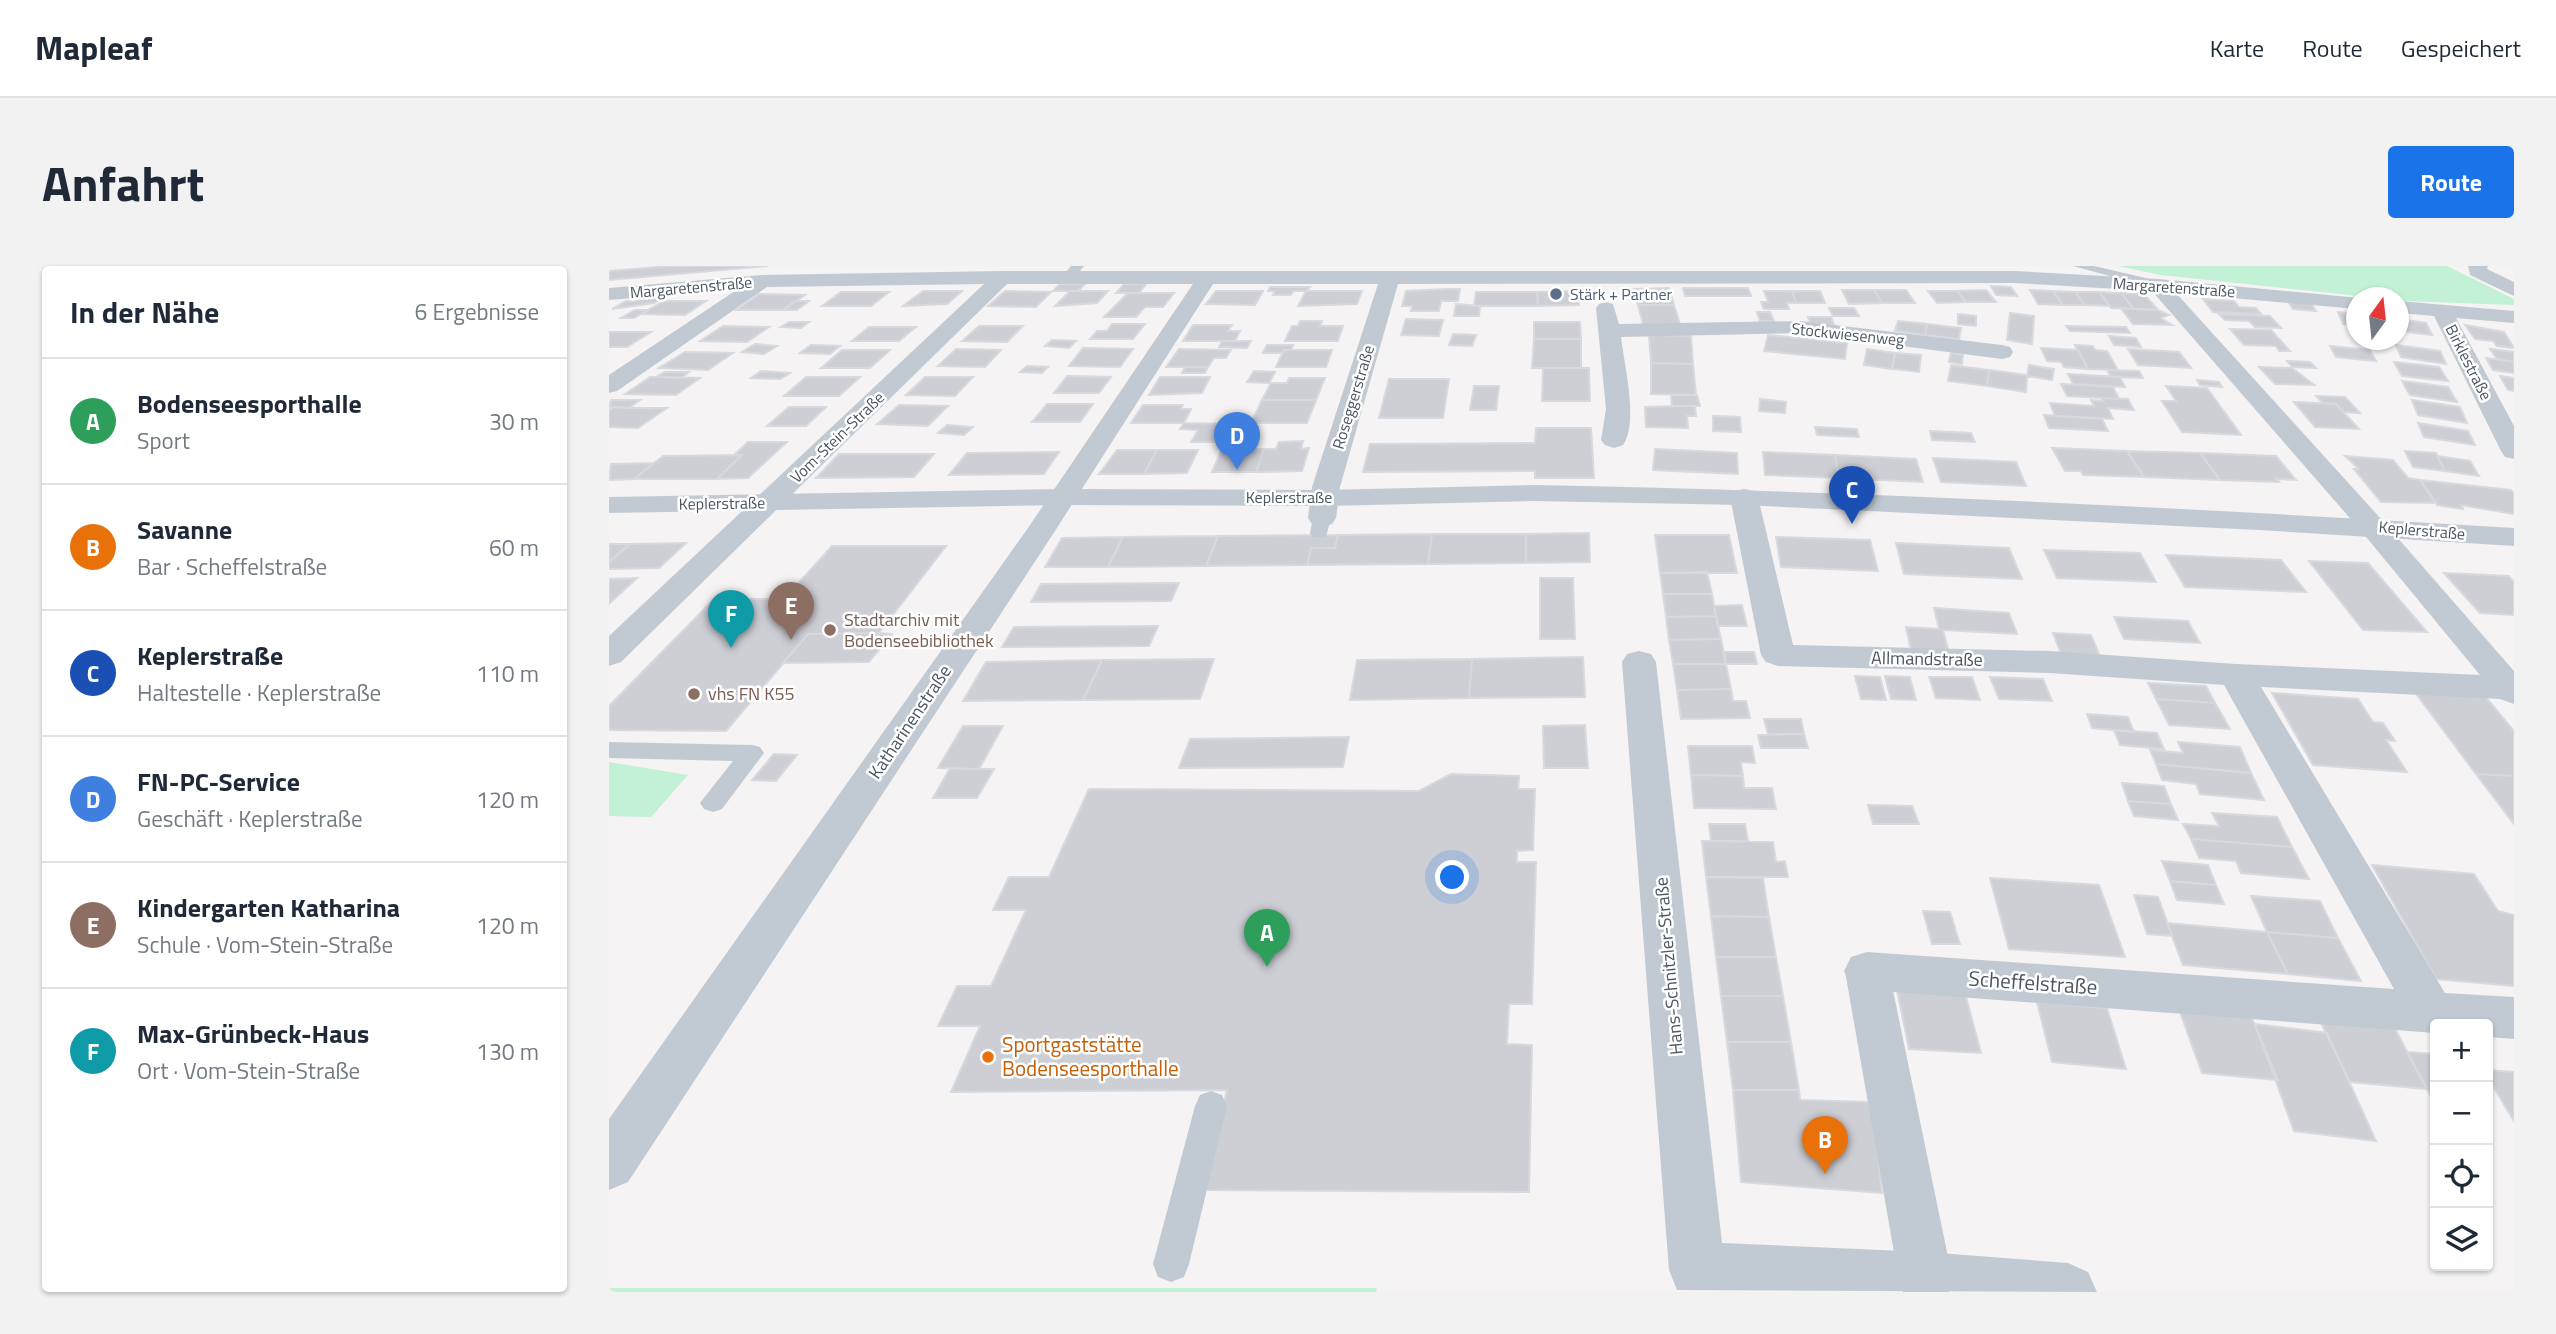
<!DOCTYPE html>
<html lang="de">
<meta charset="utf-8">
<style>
:root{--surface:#fff;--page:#f2f2f3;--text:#1f2937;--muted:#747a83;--line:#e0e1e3;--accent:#1a73e8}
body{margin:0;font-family:"Titillium Web",sans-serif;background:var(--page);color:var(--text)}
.controls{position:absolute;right:21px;bottom:21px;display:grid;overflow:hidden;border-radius:7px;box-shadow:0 2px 5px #0004}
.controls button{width:63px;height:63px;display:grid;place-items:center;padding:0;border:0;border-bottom:2px solid var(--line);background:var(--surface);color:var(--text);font:35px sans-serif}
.compass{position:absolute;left:1737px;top:21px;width:63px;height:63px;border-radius:50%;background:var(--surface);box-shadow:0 2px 5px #0004;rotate:15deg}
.you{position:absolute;left:844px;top:612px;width:24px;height:24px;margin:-18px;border:5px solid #fff;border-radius:50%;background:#1a73e8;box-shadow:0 0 0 10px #1a73e833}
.badge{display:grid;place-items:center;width:46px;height:46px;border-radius:50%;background:var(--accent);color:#fff;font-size:23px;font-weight:700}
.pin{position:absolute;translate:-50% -58px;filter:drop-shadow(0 2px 4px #0008)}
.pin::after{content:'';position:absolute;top:37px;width:24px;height:21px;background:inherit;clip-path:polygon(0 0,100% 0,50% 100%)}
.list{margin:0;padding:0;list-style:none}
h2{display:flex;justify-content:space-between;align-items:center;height:91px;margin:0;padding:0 28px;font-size:30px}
h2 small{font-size:23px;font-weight:400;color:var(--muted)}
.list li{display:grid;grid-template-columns:46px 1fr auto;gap:21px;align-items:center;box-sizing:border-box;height:126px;padding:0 28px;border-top:2px solid var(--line)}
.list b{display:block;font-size:26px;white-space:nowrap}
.list p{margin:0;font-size:23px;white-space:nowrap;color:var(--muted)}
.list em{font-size:23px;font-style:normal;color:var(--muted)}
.icon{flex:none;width:38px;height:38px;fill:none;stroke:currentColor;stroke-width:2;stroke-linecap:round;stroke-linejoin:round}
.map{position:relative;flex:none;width:1905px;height:1026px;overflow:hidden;border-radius:7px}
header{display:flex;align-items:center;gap:42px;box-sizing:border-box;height:98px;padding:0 35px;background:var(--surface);border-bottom:2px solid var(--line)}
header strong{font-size:33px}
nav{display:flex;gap:38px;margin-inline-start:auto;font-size:24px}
.intro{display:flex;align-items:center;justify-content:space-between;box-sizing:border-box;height:168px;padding:0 42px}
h1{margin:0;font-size:49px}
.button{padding:18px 32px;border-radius:7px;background:var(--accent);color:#fff;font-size:24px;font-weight:700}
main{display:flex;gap:42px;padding:0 42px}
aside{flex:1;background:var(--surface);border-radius:7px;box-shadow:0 2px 5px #0004}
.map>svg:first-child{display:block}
</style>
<header>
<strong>Mapleaf</strong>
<nav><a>Karte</a><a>Route</a><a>Gespeichert</a></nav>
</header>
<div class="intro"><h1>Anfahrt</h1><a class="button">Route</a></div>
<main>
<aside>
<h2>In der Nähe<small>6 Ergebnisse</small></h2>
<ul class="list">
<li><span class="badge" style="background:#2e9e5b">A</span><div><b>Bodenseesporthalle</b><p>Sport</p></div><em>30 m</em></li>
<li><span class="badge" style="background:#e8710a">B</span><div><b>Savanne</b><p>Bar · Scheffelstraße</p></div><em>60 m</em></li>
<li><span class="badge" style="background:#1a4fb4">C</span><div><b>Keplerstraße</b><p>Haltestelle · Keplerstraße</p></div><em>110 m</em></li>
<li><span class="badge" style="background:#3f7fe0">D</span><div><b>FN-PC-Service</b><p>Geschäft · Keplerstraße</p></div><em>120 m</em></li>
<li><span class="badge" style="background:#8d6e63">E</span><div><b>Kindergarten Katharina</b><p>Schule · Vom-Stein-Straße</p></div><em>120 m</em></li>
<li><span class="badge" style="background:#0f9aa8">F</span><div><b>Max-Grünbeck-Haus</b><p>Ort · Vom-Stein-Straße</p></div><em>130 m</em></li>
</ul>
</aside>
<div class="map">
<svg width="1905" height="1026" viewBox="0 0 1905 1026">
<rect width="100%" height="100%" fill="#f5f3f3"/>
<!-- green -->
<path fill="#c3f1d5" d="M1509,0H1838L1905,33V39L1795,35H1790V32L1760,31L1552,9Z
M0,496L79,509L42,551L0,550Z
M0,1022H768L767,1026H0Z"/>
<!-- building -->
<path fill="#cdcfd5" stroke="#d7d9de" stroke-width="2" d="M61,0H159L0,14V5Z
M451,18H476L469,25H444Z
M515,18H537L530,27H507Z
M1382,20L1402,21L1408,30L1387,29Z
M661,21H701L697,25H684L682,29H664L666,25H659Z
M1060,22L1065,39H1029L1025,23Z
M1074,22H1139L1142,30H1076Z
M838,23H851L849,35H832L830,45H802L803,40H793L797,25Z
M1233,24H1265L1273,37L1240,38Z
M1265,24H1297L1306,37H1273Z
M1377,24L1387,36H1357L1348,25Z
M1421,24L1444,25L1454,39L1429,38Z
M314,25H353L338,38L294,40Z
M396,25L442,26L427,41L379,40Z
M461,25H499L488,37L446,40Z
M607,25H654L646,39L597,38Z
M697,25H753L748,38L689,40Z
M969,25L970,39L929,40L928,26Z
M1155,25H1183L1187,37H1178L1180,43H1155L1152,36H1159Z
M1183,25H1211L1216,37H1187Z
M1319,25H1348L1357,36L1328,37Z
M1444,25L1466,26L1476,39H1454Z
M232,26H280L262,40H213Z
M867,26H928L929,40H865Z
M1466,26H1490L1501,40L1476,39Z
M1490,26L1512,27L1525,43L1502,42Z
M63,27L45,37L3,43L17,35H28L38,29Z
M519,27H565L554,41H536L527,51H495Z
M1512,27L1535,28L1549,44L1525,43Z
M150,28L196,29L174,44H127Z
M1594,33L1625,35L1630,41L1647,42L1652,48L1604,46Z
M1678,34L1702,37L1707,45L1684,43Z
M55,35H97L76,49L32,48Z
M186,35H200L188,44H174Z
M847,38L871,40L870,50H845Z
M1029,39H1065L1072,61L1035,62Z
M1220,42H1245L1250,50H1224Z
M1512,42L1549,44L1560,49L1552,52L1563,59L1524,58Z
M26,44H39L25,52H12Z
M1148,46H1161L1165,55H1151Z
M1729,46L1748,48V59L1734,58Z
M1401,47L1425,50L1423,78L1398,74Z
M1349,48L1367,50V60L1349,58Z
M1610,48L1661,50L1672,62L1646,61L1640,55L1616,54Z
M1199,51H1222L1225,59H1202Z
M797,53L834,54L830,70L792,69Z
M1790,53L1817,57L1823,69L1790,65Z
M691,55H713L711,60H734L729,75H676L683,60H689Z
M1289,55L1318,58L1316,69L1286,65Z
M180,56H200L192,62L172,61Z
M925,56H971L972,73H925Z
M503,58H536L524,73H481L488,65H498Z
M1318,58L1352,62L1350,73L1316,69Z
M584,59H623L619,65H631L626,75H574Z
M1856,59L1895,66L1905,82L1888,80L1884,75L1866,73Z
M114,60L160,61L138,76L91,75Z
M370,60H414L398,76L353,75Z
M1457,60L1517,61L1521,67L1461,65Z
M260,61H307L290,75H243Z
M1621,63L1662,64L1681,85H1670L1667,80L1635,79Z
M0,66H42L18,81H0Z
M844,68L867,69L863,80L840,79Z
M1040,69L1082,70L1084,98L1042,97Z
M1159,69L1238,77L1236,93L1155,85Z
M1500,70L1527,72L1532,81L1505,79Z
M925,73H972V102H923Z
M443,74L467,75L460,82L436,80Z
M613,75H642L638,82L610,81Z
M146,78L168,80L155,88L133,86Z
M202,79L231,80L221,88L191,87Z
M658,79H684L682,84H675L674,87H654Z
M1466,79L1484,80L1486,84L1498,85L1509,104L1479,103Z
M1787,79L1831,85L1837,98L1792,91Z
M1721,80L1761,84L1767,95L1727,91Z
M474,82L524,83L511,101L460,100Z
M1432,82L1469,84L1479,103L1455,101L1452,96L1438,95Z
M347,83L392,84L376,101L329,100Z
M570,83L622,84L617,92H605L599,101H557Z
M1258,83L1286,87L1283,103L1255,99Z
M1519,83L1570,86L1582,102L1529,99Z
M1881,83L1905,86V96L1888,93Z
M233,84H281L261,102H212Z
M675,84H723L717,101H667Z
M76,86L124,87L99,104L50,102Z
M1286,87L1312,89L1310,106L1283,103Z
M1342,87L1354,89L1353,98L1340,96Z
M1877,92L1905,96V107L1884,104Z
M1678,95L1701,96L1707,102L1683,101Z
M1785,96L1830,101L1839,115L1793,110Z
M1042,97L1084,98L1087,129L1042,128Z
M1342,99L1380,104L1378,120L1339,115Z
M1420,99L1445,103L1443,114L1418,110Z
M418,100L439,101L433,107L411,106Z
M576,101H599L596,107H573Z
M1650,101L1683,102L1705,119L1666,118Z
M934,102H980L981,135H933Z
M1380,104L1418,109L1417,126L1378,120Z
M1498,104L1530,105L1534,112L1502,111Z
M152,105L181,107L171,113L142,112Z
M645,105L666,106L660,117L638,116Z
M56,106H80L72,112L47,111Z
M1459,108L1511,111L1516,121L1464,118Z
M458,110L502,111L490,127H445Z
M1891,110L1905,112V125L1899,124Z
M41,111H47L91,112L67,129L16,128Z
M197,111H251L230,130H175Z
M316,111H364L346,130L297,129Z
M551,111H601L593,127L540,129Z
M680,112H716L707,134H653L662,117H678Z
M780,113H840L834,152H770Z
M1588,114L1610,116L1613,121L1591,119Z
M1793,115L1839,121L1848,136L1801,129Z
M1452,118L1504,121L1510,133L1458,130Z
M865,120H890L887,144H861Z
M1557,120L1598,122L1632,169L1573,166L1553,135H1567Z
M1062,129H1088L1091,140H1063Z
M1707,130L1736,131L1751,147L1734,146L1727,138L1714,137Z
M1492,132L1519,133L1525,144L1499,142L1504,153L1446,150L1441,137L1485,140L1482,134L1494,135Z
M1151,133L1177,136L1176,147L1150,145Z
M2,134H31L20,142L0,141Z
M653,134H707L698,157H642Z
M1803,134L1851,141L1858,157L1809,149Z
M1685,136L1727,138L1750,163L1706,161Z
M438,138H484L471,156H423Z
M290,139L339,140L319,160L268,158Z
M534,139H574L572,143H582L575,157H522Z
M1072,140H1086L1087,150H1078L1079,162L1037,161L1036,141Z
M5,141L20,142H58L29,162L0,161V144Z
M180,141H217L197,160H158Z
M1435,149L1493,153L1499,165L1440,162Z
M1104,150L1131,151L1132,166L1104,165Z
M575,157L620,158L618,163H637L630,176H582L589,164L571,163Z
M1809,157L1859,165L1866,179L1815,171Z
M338,159L364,161L355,169L329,167Z
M1206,161L1248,163L1250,171L1208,169Z
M927,162H982L985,212H926V205L754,206L761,178L926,177Z
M1321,165L1362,167L1366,176L1323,174Z
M694,175L692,183L700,182L693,205L647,206L655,183H667L670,176Z
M139,176H178L139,212L108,213L133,189H125Z
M1443,182L1518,185L1535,211L1474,209L1472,205H1456Z
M613,183H655L647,206H603Z
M1046,183L1128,187L1129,208L1044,204Z
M508,184H548L535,208H490Z
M548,184H589L578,207L535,208Z
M1518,185L1591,187L1611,214L1535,211Z
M1796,185L1827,187L1836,205L1804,201Z
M450,186L435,208L340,209L358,187Z
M1154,186L1226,189L1230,212L1156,209Z
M1591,187L1667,190L1687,214L1667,213L1670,216L1611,214Z
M230,188H325L305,211L207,212Z
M133,189L108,213H25L54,190Z
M1226,189L1307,193L1314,216L1230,212Z
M1736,190L1784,194L1799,212L1811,214L1827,237L1772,236L1745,203H1750Z
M1828,190L1861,195L1870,210L1836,205Z
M1324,192L1407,196L1417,220L1332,216Z
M45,197L25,213L0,214L2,198Z
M1811,214L1902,224L1905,228V248L1852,239L1854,243L1828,239Z
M980,267L981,296L917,297V268Z
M823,268L819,298L698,299L702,282H726L729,269Z
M823,268H917V297L819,298Z
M729,269L726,282H702L698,299L597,300L609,270Z
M1046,269H1120L1128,307H1051Z
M609,270L597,300L499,301L514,271Z
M514,271L499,301H436L453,272Z
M1167,271L1261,274L1269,305L1172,301Z
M77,277L50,302L0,303V296L21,278Z
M1287,277L1400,282L1413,313L1295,308Z
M0,278H21L0,296Z
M223,280H337L270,367L199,368L117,465L0,464V440L105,333H175Z
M1435,284L1531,287L1547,316L1448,312Z
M1557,289L1672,294L1697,326L1576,321Z
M1700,295L1759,297L1818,366L1754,364Z
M1098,306L1103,328H1054L1051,307Z
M1835,307L1900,310L1905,316V349L1871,347Z
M28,312L0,338V313Z
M931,312H964L966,373H931Z
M570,317L562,335L422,336L432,318Z
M1054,328H1103L1107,350L1057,351Z
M1133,339L1138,360H1109L1105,340Z
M1325,342L1400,347L1408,368L1334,364L1340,387L1302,385L1297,361L1330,363Z
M1107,350L1112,373L1060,374L1057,351Z
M1505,351L1579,355L1591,377L1515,373Z
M549,360L540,380L393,381L405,361Z
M270,367L283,368L260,396L174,397L199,368Z
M1444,367L1482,369L1492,393L1453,390Z
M1112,373L1117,398H1064L1060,374Z
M1114,386H1145L1148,398H1117Z
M974,391L976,431L860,432L863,393Z
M605,393L591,433L474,434L493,394Z
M863,393L860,432L741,434L748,394Z
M493,394L474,434L354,435L377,396Z
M1064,398H1117L1122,423L1068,424Z
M1246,410L1271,411L1277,434L1252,433Z
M1276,410L1301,411L1307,434L1282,433Z
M1320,411H1363L1371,434L1327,432Z
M1381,411L1434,413L1443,435L1390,433Z
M1539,417L1597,420L1606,437L1547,433Z
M1122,423L1124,435H1137L1141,452L1072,453L1068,424Z
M1805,425L1875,429L1905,465V510L1867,508Z
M1663,427L1749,433L1764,456L1774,457L1786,475L1777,474L1798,506L1704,499Z
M1547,433L1606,437L1621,463L1560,459Z
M1478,448L1519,451L1525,466L1483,462Z
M1155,453H1192L1195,468H1159Z
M976,459L979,502H935L934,460Z
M354,460H394L370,503L329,502Z
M1505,464L1548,467L1555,483L1511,479Z
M1195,468L1199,482H1152L1149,469Z
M740,471L734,501L570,502L581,473Z
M1569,476L1631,481L1642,507L1547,498L1541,484L1574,487Z
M1079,480H1143L1146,497L1132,496L1134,510L1082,509Z
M165,488L188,489L167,515L143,514Z
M1547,498L1642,507L1655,534L1591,528L1587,518L1553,514Z
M341,502L370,503H385L368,532H324Z
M842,508L910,510L909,523H926L924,584L908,585V596H927L923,738H900L898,778L923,779L920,926L593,924L618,824L342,826L371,760H329L348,720H382L417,644H384L400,611H440L480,523L810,525Z
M1867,508L1905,510V558Z
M1082,509L1134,510L1135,522H1163L1167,543L1085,542Z
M1513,517L1555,520L1562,538L1519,535Z
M1519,535L1562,538L1569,554L1525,550Z
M1259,539L1303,540L1310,558H1264Z
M1603,547L1668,551L1683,581L1582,573L1574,558L1610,560Z
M1100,558H1136L1139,575H1102Z
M1582,573L1683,581L1700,613L1632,607L1627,595L1590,592Z
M1093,575L1164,576L1167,596L1176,595L1179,611H1097Z
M1553,595L1599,599L1607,619L1561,615Z
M1763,599L1865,608L1889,645L1905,649V720L1827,713Z
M1097,611L1154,612L1160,651L1102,650Z
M1381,612L1490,619L1516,691L1400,683Z
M1561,615L1607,619L1615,638L1568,634Z
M1525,629L1549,631L1563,670L1538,668Z
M1642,630L1711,635L1729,672L1658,666Z
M1314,645L1341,646L1351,678H1323Z
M1102,650L1160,651L1167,691H1107Z
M1558,657L1658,666L1679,708L1574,699Z
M1658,666L1729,672L1752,715L1679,708Z
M1107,691H1167L1174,730H1112Z
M1288,724L1356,727L1372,787L1300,783Z
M1112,730H1174L1182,776H1118Z
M1428,736L1498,742L1517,803L1443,796Z
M1571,746L1643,752L1669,814L1593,807Z
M1711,755L1785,761L1818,823L1741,816Z
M1646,758L1718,767L1767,875L1685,865Z
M1118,776H1182L1190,824H1124Z
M1798,786L1826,788V838L1818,823Z
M1879,804L1905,806V855L1879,812Z
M1124,824H1190L1191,834L1263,836L1273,927L1132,916Z"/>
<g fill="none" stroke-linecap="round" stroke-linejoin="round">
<!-- service -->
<path fill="#c1cad2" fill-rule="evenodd" d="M462,0H475L463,14H455L453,11Z
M1464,0H1485L1554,16L1555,19L1549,23Z
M713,247L722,252L717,271H703L701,267L704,252Z
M0,476L143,479L151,481L155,487L113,543L104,546L95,543L91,537L124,495L0,492Z
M602,825L613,829L618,840L580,998L575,1011L562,1016L549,1011L544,998L586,840L591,829Z"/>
<!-- pedestrian -->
<path fill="#c1cad2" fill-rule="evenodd" d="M1258,687L1273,692L1280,705L1344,1015L1340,1026H1294L1290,1015L1236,705L1243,692Z"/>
<!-- minor -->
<path fill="#c1cad2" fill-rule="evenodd" d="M1859,0H1879L1878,3L1905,16V30L1861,9Z
M394,5H1406L1549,13L1751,32H1748V43L1567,27L1773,254L1905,405V438L1891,433L1652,421L1836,727L1905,731V773L1879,771V758H1826V767L1258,724L1242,719L1235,705L1242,691L1258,686L1785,723L1615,419L1441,407L1169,400L1157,396L1152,389L1121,231L1125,225L1135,223L1145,225L1149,231L1184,379L1441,385L1627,398L1871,409L1753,266L1543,25L1406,17L789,18L731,221L727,252L723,258L713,261L703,258L699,252L703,221L769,18H604L446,265L19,916L0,924V853L419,262L584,18H398L12,396L0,400V370L375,18L158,21L8,125L0,127V109L129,23L0,34V22L153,9Z
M1790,35L1905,45V57L1847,52L1905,160V193L1896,191L1892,185L1825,50L1790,47Z
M997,36L1004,38L1010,58L1192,55L1393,79L1401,81L1404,86L1401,91L1393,93L1192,67L1012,71C1015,98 1030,156 1014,179L1005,182L996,179L992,174L997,143L987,42L990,38Z
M1030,385L1042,388L1047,396L1113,977L1317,986L1459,997L1479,1006L1488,1026L1068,1024L1060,1004L1013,396L1018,388Z"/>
<!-- tertiary -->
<path fill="#c1cad2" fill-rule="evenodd" d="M924,219C1251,225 1578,242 1905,262V280L1650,264L1135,239L924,235L717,240L454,239L0,247V231L454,223L717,224Z"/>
</g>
<!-- markers -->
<circle fill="#5c6f8a" stroke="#fff" stroke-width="2.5" cx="947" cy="28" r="7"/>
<g fill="#8d6e63" stroke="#fff" stroke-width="2.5">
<circle cx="221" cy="364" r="7"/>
<circle cx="85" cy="428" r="7"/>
</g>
<circle fill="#e8710a" stroke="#fff" stroke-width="2.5" cx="379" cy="791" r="7"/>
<g text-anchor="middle" stroke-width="5" stroke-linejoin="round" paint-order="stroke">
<!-- far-street labels -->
<g font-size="16" fill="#4a5661" stroke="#fff">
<text transform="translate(82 21) rotate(-5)" y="6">Margaretenstraße</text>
<text transform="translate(1565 21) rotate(4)" y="6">Margaretenstraße</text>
<text transform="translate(1239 68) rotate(6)" y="6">Stockwiesenweg</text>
<text transform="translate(1860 96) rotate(63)" y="6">Birklestraße</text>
<text transform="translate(744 131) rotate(-73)" y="6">Roseggerstraße</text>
<text transform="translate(228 171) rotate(-44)" y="6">Vom-Stein-Straße</text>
<text x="680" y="237">Keplerstraße</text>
<text transform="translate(113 237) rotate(-1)" y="6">Keplerstraße</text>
<text transform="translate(1813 264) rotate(5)" y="6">Keplerstraße</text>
</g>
<!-- far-service labels -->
<g font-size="16" fill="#4e5e75" stroke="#fff" text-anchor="start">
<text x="961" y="34">Stärk + Partner</text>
</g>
<!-- education labels -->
<g font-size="18" fill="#785e54" stroke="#fff" text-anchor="start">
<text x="235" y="360">Stadtarchiv mit<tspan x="235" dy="21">Bodenseebibliothek</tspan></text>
<text x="99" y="434">vhs FN K55</text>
</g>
<!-- street labels -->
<g font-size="18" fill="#4a5661" stroke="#fff">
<text transform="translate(1318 393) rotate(1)" y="6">Allmandstraße</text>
<text transform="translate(301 456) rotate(-56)" y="6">Katharinenstraße</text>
<text transform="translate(1060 700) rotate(-95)" y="6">Hans-Schnitzler-Straße</text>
</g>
<!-- near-street labels -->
<g font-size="21" fill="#4a5661" stroke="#fff">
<text transform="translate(1424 717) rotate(4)" y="7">Scheffelstraße</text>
</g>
<!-- near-food labels -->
<g font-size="21" fill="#c56008" stroke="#fff" text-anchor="start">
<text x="393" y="786">Sportgaststätte<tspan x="393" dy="24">Bodenseesporthalle</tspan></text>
</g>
</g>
</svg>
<div class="controls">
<button>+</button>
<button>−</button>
<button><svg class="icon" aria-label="locate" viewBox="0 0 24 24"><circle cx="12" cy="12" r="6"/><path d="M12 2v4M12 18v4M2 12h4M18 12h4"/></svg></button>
<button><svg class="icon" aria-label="layers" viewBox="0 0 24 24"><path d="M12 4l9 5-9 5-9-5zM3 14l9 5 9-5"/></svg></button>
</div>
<svg class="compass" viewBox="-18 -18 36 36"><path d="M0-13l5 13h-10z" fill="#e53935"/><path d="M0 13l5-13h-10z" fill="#747a83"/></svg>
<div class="you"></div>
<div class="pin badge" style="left:658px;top:701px;background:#2e9e5b">A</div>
<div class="pin badge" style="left:1216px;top:908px;background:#e8710a">B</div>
<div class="pin badge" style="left:1243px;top:258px;background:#1a4fb4">C</div>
<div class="pin badge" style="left:628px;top:204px;background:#3f7fe0">D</div>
<div class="pin badge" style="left:182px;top:374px;background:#8d6e63">E</div>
<div class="pin badge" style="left:122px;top:382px;background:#0f9aa8">F</div>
</div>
</main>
